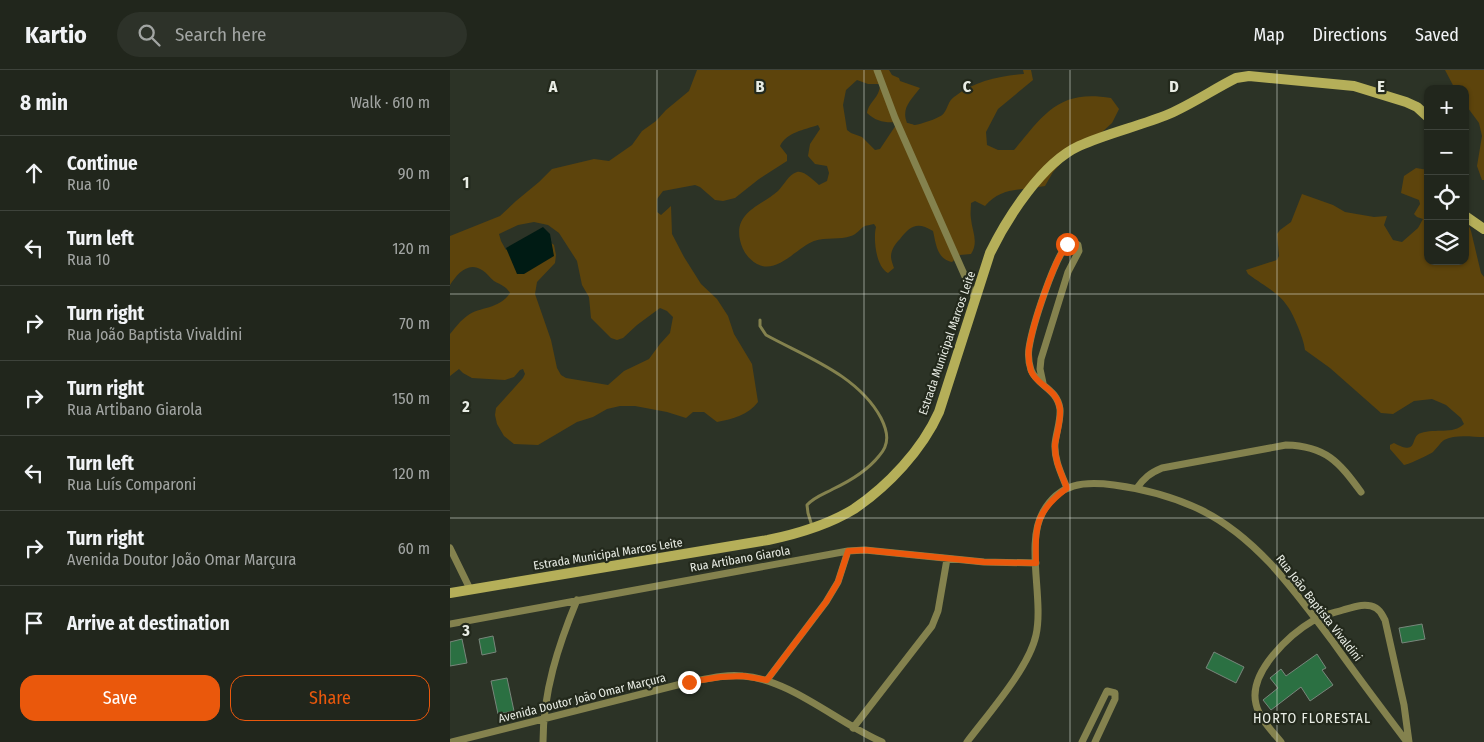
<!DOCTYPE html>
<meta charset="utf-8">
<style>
:root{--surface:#21261c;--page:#2d3229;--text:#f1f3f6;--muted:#a2a5a3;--line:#3e433b;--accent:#ea580c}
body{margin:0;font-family:"Fira Sans Condensed",sans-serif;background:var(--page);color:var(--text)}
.controls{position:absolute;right:15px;top:15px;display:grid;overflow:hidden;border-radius:10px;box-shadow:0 1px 4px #0004}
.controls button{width:45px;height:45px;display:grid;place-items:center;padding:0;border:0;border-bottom:1px solid var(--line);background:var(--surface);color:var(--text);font:25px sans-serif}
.stop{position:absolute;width:15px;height:15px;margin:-11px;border:4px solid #ea580c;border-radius:50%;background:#fff}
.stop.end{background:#ea580c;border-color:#fff;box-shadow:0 1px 5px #0008}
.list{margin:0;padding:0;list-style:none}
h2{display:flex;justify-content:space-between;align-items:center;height:65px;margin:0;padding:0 20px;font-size:21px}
h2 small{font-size:16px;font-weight:400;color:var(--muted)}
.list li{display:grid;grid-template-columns:32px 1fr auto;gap:15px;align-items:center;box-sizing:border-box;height:75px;padding:0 20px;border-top:1px solid var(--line)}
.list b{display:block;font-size:19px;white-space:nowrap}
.list p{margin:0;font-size:16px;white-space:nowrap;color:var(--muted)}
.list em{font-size:16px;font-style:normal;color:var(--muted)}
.actions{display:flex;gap:10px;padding:15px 20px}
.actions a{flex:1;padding:11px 0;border:1px solid var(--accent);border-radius:15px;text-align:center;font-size:18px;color:var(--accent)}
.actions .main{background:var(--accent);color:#fff}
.icon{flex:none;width:28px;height:28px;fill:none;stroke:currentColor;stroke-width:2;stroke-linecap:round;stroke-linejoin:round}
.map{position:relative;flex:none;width:1034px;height:672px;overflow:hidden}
header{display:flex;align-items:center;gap:30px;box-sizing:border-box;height:70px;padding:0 25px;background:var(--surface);border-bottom:1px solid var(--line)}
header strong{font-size:24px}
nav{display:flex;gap:28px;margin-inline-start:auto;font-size:18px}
.search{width:350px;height:45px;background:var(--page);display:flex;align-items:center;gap:12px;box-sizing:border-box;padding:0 18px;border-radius:28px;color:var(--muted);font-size:19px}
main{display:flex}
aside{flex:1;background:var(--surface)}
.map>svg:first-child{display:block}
</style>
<header>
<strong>Kartio</strong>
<div class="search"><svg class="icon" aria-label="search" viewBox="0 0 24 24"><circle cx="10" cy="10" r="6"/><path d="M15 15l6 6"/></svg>Search here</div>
<nav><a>Map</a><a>Directions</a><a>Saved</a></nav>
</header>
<main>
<aside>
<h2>8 min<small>Walk · 610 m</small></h2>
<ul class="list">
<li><svg class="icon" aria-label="ahead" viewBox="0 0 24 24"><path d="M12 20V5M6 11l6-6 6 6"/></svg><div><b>Continue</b><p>Rua 10</p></div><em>90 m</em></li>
<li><svg class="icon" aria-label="left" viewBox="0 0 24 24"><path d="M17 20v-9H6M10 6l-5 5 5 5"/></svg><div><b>Turn left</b><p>Rua 10</p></div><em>120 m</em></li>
<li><svg class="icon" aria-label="right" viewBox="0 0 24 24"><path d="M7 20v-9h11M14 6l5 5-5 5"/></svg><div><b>Turn right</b><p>Rua João Baptista Vivaldini</p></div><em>70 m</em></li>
<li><svg class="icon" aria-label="right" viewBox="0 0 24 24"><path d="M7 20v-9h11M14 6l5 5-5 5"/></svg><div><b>Turn right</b><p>Rua Artibano Giarola</p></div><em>150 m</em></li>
<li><svg class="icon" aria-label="left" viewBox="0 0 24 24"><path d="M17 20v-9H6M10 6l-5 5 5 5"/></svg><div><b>Turn left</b><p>Rua Luís Comparoni</p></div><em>120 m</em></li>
<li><svg class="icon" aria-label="right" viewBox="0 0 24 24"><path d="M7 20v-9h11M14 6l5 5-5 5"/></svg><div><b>Turn right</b><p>Avenida Doutor João Omar Marçura</p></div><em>60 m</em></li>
<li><svg class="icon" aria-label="arrive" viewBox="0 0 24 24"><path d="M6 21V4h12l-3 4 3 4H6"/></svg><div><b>Arrive at destination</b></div></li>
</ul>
<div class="actions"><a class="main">Save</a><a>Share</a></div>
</aside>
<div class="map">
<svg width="1034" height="672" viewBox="0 0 1034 672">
<rect width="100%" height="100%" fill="#2c3326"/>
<!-- green -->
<path fill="#5d440c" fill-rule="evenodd" d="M247,0H439L442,5L449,8L450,11L470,18C461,30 451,38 457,53C459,53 464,55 465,55C471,54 491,48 494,43C498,38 498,31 504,27C525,11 549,6 574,4L573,0H581L583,10L548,39L536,62L537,75L548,80H564C594,44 609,19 661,28L669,39L662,53L650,64L615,89L603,102L595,116C572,121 552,116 535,136L525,131L521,133C521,138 520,143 521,149C522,161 529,172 521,184L510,185L502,192C487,189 486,174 483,161C467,151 460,156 450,169C445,174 441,180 441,187C441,190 443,195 444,198L438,203C426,197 423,169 426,157L424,154C421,155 416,155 413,157C409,160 407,164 401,166C390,170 376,167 364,171C346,178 327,205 307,194C298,189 292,180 290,170C284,142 311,136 328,121C334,115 339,104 347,102C354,100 364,111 369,115L377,111L379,103L377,96L365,94L358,86L360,74L370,59L368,55C354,60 337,62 330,76L337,85V91L309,109L285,128L273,131L265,130L250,117L245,115L213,121L207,129V142L211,145L221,136L222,164L234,187L251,214L267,229L278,246L284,264L302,294L308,332C298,345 283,349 267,352L254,342H243L236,348L217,342L185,336H170L157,339L143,347L127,352L88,375L64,374L54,366L47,354L45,345L46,338L73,308L75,304L73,299L70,300L64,307L55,310L22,308L13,303L9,299L0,306V264C5,258 11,250 17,246C30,236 49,240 60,223C56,216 51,215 44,211C40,208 37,203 32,200C18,191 7,204 0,215V166L50,146L66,131L89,112L102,99L144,89L159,91L182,75L192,61L206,51L216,40L239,21ZM407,10L418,14H430C430,28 419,31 417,43C427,52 435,53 448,52L430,79L425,80L412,67L401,63L397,60L393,35L396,20ZM84,152L98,155L109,163L127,191L132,215L139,227L141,248L161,268L167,270L173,268L187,255L210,238L217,241L223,247L220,263L210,274L199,289L174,301L158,315L116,308L111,305L107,298L101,270L85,224L87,212L105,193L106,185L104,175L100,172L94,171L56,180L51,171L49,164L68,155Z
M995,0H1034V110H1032L1027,96L1032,66L1029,53L1015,34V19H1005Z
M966,98L978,100V191H1015V146L1021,161L1031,203L1034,207V367C1022,367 1005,364 994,370C990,373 987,378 983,382C978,385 960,394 954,395L940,379V375L944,373C970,387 959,366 971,363C985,358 1003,365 1014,354L1011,348L996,335L982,329L964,331L943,344L931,343L880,298L855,280C854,272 851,265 848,257C836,225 824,223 798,204L796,200L827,190L829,186L827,164L830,160L841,152L852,124L883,135L895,142L924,147L937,146L934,155L943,170L952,172L968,158L973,149L967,147L964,144L970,134L969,130L951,123L954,106Z"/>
<!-- water -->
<path fill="#001b14" d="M93,157L100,164L104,186L74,204H67L56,178Z"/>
<!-- building -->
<path fill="#2b7042" stroke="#78867b" d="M972,554L975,569L952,573L949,558Z
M43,566L46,582L32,585L29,569Z
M12,569L17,593L0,596V572Z
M764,582L794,597L786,613L756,598Z
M867,584L876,598L872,600L883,615L860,631L851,617L821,640L813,630L828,618L820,608L831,599L836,606Z
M57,608L64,641L48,644L41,611Z"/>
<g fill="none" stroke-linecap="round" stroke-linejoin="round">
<!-- lane -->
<path stroke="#84824e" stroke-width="3" d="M310,250V256L316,265C356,287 408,305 431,348C438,362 440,374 429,386C417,401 400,411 383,419C374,424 364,427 357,435L358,443L362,456"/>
<!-- street -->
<path stroke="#84824e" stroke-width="7" d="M427,0L445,48L525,229
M593,313L590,299L591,289L618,202L629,181L628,175L624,173L617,174C603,193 583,253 579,278C578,285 579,294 581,300C587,316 607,318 610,339C611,350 606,363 605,374C604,389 611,403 617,418
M687,418C694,408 700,403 712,398L836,375C876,376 889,392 911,422
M0,478L20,519
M0,554L398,481L415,480L534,492L586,493
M317,610L376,532L388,512L398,481
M403,658L482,556L488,541L497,489
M2,672L239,612C256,609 275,604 293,606C340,609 388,653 432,672
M93,672C93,622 108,576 127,530
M517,672C538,644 579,598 586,565C594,529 575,473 593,442C609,413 634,411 664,415C694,419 724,427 751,440C808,468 846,523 883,572C907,606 932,639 957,672
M632,672L656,623L657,621L665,623V629L645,672
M831,672C822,661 809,648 806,634C798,602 840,564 864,550C872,545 883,543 893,540C903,537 916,532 926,538C931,541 932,545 935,550L954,635L959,672"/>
<!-- secondary -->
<path stroke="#b5af59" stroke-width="10" d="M1015,146L1034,159
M0,523L318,470C347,464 378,455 404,439C438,416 472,380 489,342L540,183C557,148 592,93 629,76C658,63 690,56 719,44C742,34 764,19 786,8L799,6L904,16L956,32L967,37L978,47"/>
</g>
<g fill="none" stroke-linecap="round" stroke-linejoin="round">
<!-- route -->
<path stroke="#ea580c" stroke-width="6" d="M239,612L270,607L293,606L317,610L376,532L388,512L398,481L415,480L534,492L586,493C585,455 586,441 617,418C611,403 604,389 605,374C607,363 611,350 610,339C607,318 587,316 581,301C579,294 578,285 579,278C583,253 603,193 617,174"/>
</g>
<!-- grid -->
<path fill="none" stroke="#e9ede5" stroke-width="1" stroke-opacity="0.55" d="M207,0V672M414,0V672M620,0V672M827,0V672M0,224H1034M0,448H1034"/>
<g text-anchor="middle" stroke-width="4.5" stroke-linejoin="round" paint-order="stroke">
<!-- street labels -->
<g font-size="12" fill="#e9ede5" stroke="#23291c">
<text transform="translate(497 273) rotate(-71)" y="4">Estrada Municipal Marcos Leite</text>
<text transform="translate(158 484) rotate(-9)" y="4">Estrada Municipal Marcos Leite</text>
<text transform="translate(290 489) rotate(-10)" y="4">Rua Artibano Giarola</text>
<text transform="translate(869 538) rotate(52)" y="4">Rua João Baptista Vivaldini</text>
<text transform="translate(132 628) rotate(-14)" y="4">Avenida Doutor João Omar Marçura</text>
</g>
<!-- neighbourhood labels -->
<g font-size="14" letter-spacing="1" fill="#e9ede5" stroke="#23291c">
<text x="862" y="653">HORTO FLORESTAL</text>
</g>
</g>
<g font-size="16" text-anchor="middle" font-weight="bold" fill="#e9ede5" stroke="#23291c" stroke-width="4.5" stroke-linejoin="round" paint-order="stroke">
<text x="103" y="22">A</text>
<text x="310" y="22">B</text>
<text x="517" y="22">C</text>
<text x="724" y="22">D</text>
<text x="931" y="22">E</text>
<text x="16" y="118">1</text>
<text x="16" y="342">2</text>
<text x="16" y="566">3</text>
</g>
</svg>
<div class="controls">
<button>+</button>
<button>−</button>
<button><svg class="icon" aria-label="locate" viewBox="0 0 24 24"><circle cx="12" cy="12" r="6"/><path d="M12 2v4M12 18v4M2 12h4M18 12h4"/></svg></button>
<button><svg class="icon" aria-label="layers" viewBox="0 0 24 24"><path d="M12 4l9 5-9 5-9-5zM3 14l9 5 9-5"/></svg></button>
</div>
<div class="stop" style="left:617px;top:174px"></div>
<div class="stop end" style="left:239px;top:612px"></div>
</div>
</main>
